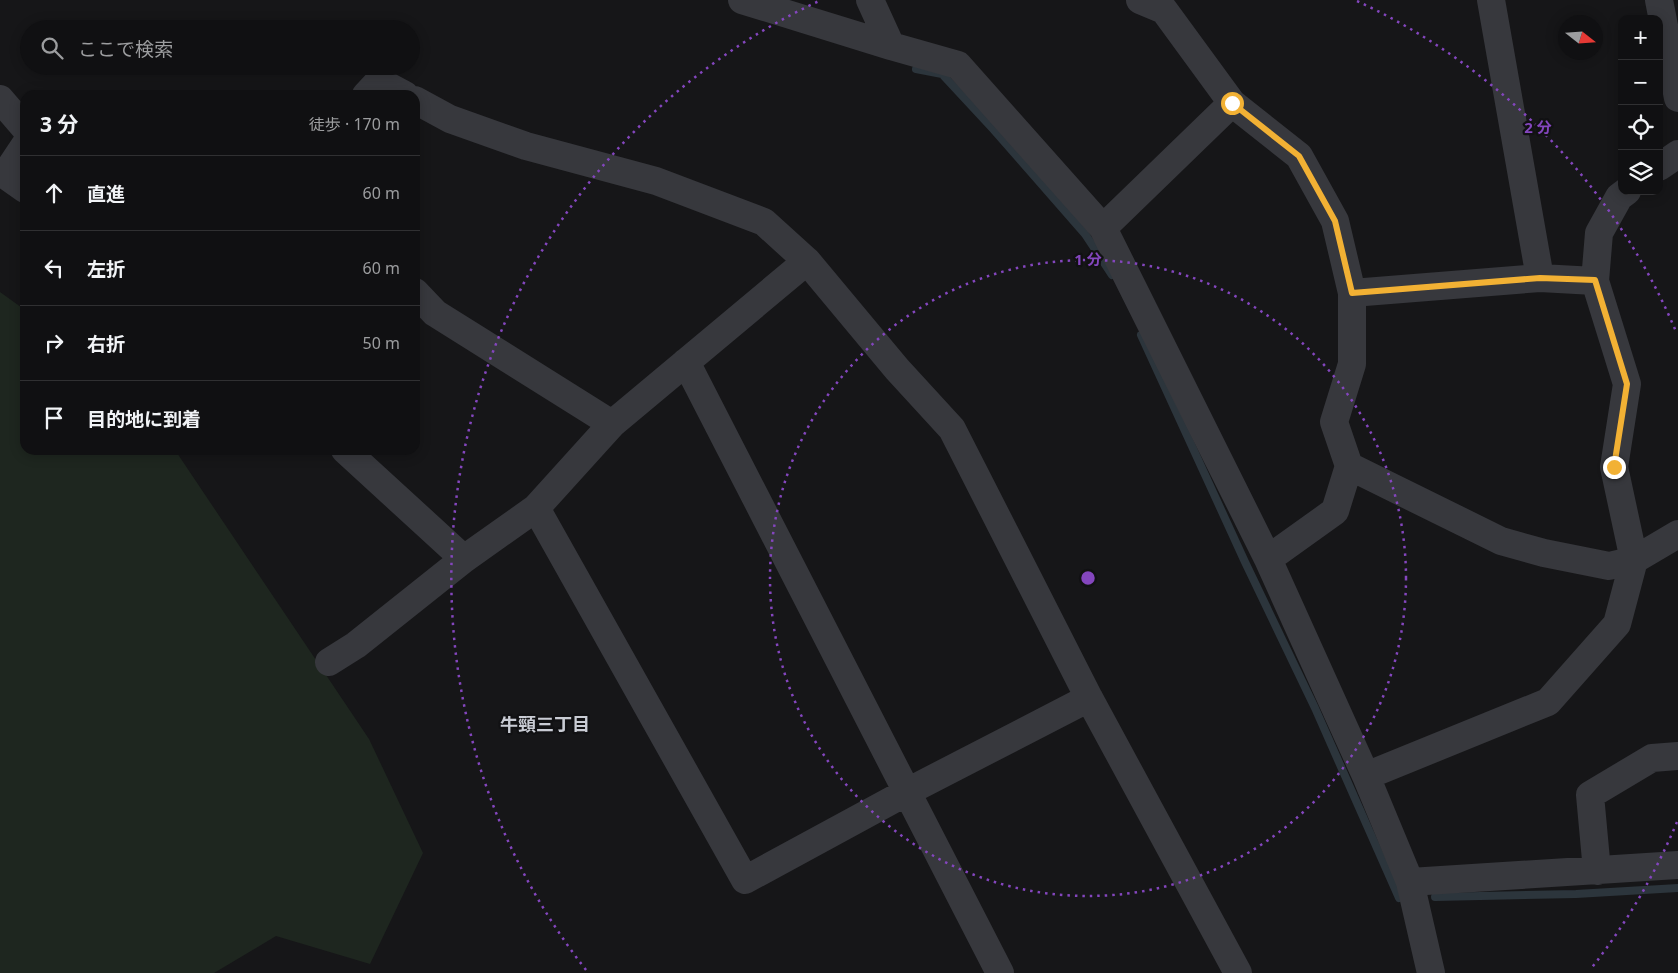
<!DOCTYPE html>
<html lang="ja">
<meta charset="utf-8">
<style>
:root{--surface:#101012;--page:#1e1e20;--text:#f1f3f6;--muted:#9c9d9f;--line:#303032}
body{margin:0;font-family:"Noto Sans","Noto Sans JP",sans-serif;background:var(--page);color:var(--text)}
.controls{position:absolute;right:15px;top:15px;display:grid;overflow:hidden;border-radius:10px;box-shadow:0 2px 12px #0003}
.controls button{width:45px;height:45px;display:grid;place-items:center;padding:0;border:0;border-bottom:1px solid var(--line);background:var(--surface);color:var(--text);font:25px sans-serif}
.compass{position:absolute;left:1558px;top:15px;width:45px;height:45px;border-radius:50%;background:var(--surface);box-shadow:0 2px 12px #0003;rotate:107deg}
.stop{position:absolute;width:15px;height:15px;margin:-11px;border:4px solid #f2b134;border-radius:50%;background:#fff}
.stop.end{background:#f2b134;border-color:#fff;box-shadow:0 1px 5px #0008}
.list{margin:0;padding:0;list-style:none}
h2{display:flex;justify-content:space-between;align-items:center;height:65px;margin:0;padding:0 20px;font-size:21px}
h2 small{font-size:16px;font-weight:400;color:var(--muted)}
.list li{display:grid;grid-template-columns:32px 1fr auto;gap:15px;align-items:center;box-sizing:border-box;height:75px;padding:0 20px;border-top:1px solid var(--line)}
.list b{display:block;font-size:19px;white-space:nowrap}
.list em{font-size:16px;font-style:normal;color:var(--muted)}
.icon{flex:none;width:28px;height:28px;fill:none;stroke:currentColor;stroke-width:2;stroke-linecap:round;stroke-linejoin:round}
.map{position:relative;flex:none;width:1678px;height:973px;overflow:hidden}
.search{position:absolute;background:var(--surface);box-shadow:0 2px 12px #0003;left:20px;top:20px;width:400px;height:55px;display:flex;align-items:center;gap:12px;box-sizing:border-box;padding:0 18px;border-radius:28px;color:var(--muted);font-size:19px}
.panel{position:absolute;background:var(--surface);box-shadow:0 2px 12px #0003;left:20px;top:90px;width:400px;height:365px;border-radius:15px}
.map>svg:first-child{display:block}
</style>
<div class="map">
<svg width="1678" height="973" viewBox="0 0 1678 973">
<rect width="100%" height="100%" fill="#161618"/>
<!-- green -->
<path fill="#1e261f" d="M0,292L25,310V450H175L369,739L423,853L370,964L276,936L214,973H0Z"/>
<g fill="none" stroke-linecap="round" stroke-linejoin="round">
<!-- stream -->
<path stroke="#2c353c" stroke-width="8" d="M916,69L942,74L994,130L1085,234L1112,275
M1141,335L1245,562L1315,708L1399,898
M1435,897L1576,894L1678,888"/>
<!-- minor -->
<path stroke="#37383d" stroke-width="28" d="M742,0L891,46
M870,0L891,46L958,65L1103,228L1268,559L1366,776L1410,882L1431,973
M1140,0L1164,10L1232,103L1299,156L1335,221L1352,293V364L1334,422L1349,466L1501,541L1544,553L1609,566L1634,560L1678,534
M1491,0L1540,278
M1659,0L1678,98
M366,95L379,81L405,95
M0,99L25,128
M415,100L450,119L526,146L656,181L764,222L807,261L897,369L952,429L1089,698L1238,973
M25,145L5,175L25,189
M1659,167L1678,154
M1103,228L1232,103
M1595,281L1599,233L1619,197L1627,191
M415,292L435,313L612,424
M1352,293L1540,278L1595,281L1627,384L1614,467L1634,560L1617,624L1548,702L1366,776
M686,362L1000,973
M536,508L745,880L907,792L1089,698
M464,559L536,508L612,424L807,261
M1268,559L1335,511L1349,466
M329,662L356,645L464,559L345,450
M1597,871L1590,795L1652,758L1678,756
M1410,882L1678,865"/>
</g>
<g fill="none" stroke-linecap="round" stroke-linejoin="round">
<!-- route -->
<path stroke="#f2b134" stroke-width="6" d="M1232,103L1299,156L1335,221L1352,293L1540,278L1595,280L1627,384L1614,467"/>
</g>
<!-- distance rings -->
<g fill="none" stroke="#8446be" stroke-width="2.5" stroke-dasharray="2.5 5">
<circle cx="1088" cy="578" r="318"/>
<path d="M1677 822A637 637 0 0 1 1590 970M586 970A637 637 0 0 1 819 1M1357 1A637 637 0 0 1 1677 334"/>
</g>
<g text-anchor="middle" stroke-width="4.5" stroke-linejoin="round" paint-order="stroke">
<!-- neighbourhood labels -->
<g font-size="18" font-weight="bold" fill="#c9ccd4" stroke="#111113">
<text x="545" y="731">牛頸三丁目</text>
</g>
</g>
<circle cx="1088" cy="578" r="8" fill="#8446be" stroke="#111113" stroke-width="2.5"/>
<g font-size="15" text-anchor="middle" font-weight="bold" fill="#8446be" stroke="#111113" stroke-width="4.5" stroke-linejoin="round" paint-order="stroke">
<text x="1538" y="133">2 分</text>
<text x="1088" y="265">1 分</text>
</g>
</svg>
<div class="controls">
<button>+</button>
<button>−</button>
<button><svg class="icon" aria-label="locate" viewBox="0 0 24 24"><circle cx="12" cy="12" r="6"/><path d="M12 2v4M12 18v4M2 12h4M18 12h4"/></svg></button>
<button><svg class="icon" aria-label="layers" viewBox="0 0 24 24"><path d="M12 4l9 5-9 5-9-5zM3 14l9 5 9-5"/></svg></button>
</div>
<svg class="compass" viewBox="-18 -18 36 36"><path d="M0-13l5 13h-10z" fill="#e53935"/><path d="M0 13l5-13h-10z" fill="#9c9d9f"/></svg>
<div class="stop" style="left:1232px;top:103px"></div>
<div class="stop end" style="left:1614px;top:467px"></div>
<div class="search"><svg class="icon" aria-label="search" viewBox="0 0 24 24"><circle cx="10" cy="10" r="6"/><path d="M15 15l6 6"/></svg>ここで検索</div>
<section class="panel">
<h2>3 分<small>徒歩 · 170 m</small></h2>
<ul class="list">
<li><svg class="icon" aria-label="ahead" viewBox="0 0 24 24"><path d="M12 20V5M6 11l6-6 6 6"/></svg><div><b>直進</b></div><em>60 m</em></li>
<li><svg class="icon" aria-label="left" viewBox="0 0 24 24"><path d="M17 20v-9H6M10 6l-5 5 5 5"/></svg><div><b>左折</b></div><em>60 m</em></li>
<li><svg class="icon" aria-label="right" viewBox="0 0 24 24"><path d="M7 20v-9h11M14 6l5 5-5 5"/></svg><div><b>右折</b></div><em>50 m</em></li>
<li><svg class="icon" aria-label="arrive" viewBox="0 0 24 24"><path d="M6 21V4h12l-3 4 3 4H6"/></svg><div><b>目的地に到着</b></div></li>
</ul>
</section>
</div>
